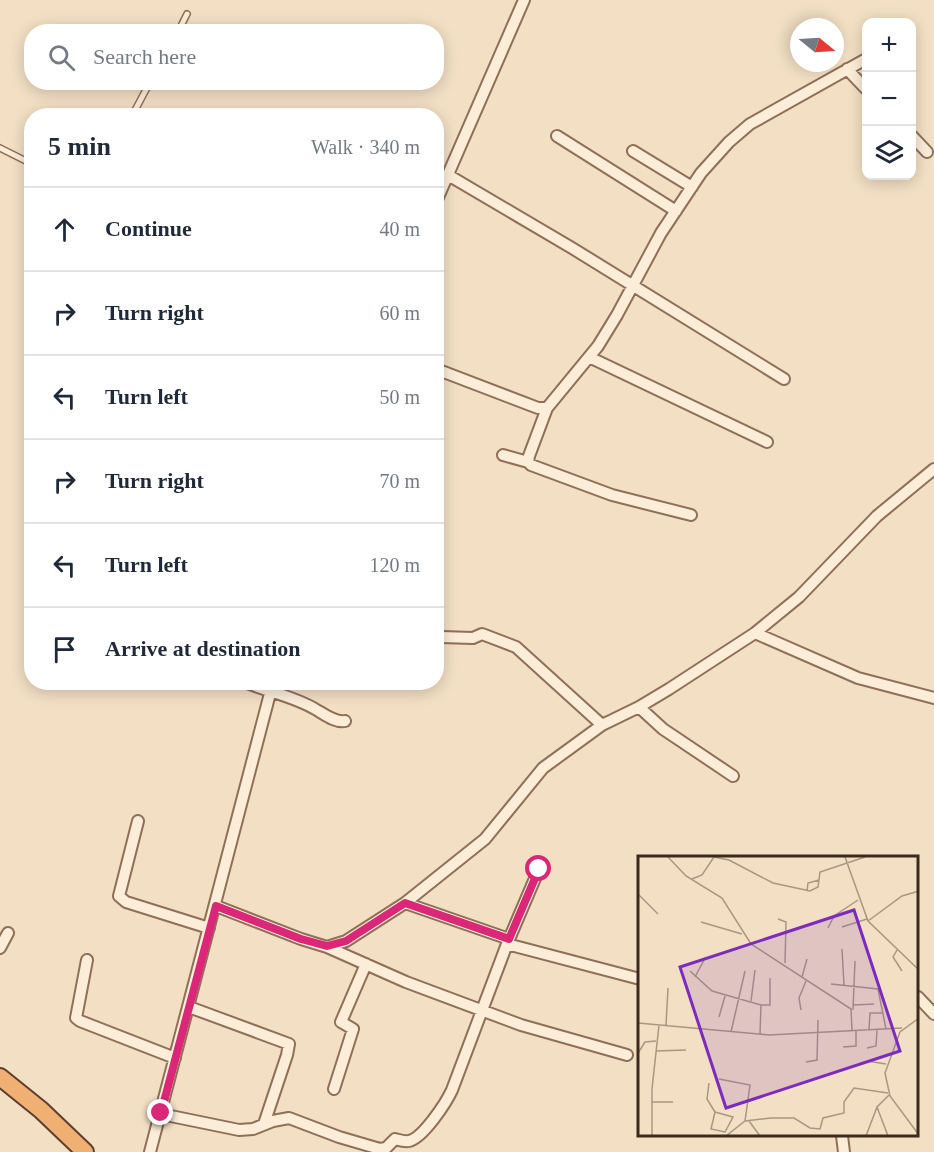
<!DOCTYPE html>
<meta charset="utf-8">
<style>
:root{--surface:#fff;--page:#f2f2f3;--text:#1f2937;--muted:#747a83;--line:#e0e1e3}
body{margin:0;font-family:Georgia,serif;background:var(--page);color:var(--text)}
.controls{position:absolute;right:18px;top:18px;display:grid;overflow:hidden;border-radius:12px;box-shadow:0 3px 15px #0003}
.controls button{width:54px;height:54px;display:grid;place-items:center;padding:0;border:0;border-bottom:2px solid var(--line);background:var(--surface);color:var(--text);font:30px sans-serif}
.compass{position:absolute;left:790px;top:18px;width:54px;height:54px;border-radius:50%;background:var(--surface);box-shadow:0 3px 15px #0003;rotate:108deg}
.stop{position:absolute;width:18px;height:18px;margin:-14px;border:4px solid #db2777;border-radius:50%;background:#fff}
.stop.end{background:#db2777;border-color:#fff;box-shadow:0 2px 6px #0008}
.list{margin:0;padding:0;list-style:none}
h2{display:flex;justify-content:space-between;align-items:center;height:78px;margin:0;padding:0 24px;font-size:26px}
h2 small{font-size:20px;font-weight:400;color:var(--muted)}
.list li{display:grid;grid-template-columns:39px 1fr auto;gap:18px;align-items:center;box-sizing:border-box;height:84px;padding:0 24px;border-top:2px solid var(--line)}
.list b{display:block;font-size:22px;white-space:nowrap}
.list em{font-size:20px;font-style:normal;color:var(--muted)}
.icon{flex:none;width:33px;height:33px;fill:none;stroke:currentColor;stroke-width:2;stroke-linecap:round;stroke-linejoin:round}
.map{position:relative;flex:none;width:934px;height:1152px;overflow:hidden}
.search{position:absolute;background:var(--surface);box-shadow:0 3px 15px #0003;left:24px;top:24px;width:420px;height:66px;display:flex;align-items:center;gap:15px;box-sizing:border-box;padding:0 21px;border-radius:24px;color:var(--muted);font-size:22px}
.panel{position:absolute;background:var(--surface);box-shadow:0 3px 15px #0003;left:24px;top:108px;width:420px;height:582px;border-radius:24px}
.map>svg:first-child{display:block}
</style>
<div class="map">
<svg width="934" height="1152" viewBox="0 0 934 1152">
<rect width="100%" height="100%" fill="#f2dfc4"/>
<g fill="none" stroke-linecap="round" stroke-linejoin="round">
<!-- service casing -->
<g stroke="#8f6f58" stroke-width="8">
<path id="service" d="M178,32L187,14
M132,116L150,82
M0,148L32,164"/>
</g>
<!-- minor casing -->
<g stroke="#8f6f58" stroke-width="14">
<path id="minor" d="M847,69L866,89
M557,136L676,211
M912,136L927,152
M633,151L692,187
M448,175L572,248L784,379
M436,202L524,0
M589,357L767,442
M436,369L538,408H547L598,346L617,315L661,233L701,173L729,142L750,124L866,59
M547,408L529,456L528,462L531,465L612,495L691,515
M503,455L528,462
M755,633L858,678L934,698
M441,637L473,638L482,634L516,647L602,725
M245,682C268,692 293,696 315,709C324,714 335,723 345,721
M639,707L663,729L733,776
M138,821L119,896L126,902L209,928
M405,903L509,939
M216,906L301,939L327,947L346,941L405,903L485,839L543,768L602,725L639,707L669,689L755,633L799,597L877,516L934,469
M507,944L640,979
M327,947L406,982L521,1025L627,1055
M0,948L8,933
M87,960L76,1018L80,1021L175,1058
M918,997L934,1014
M189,1007L289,1044L287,1055L264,1124
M334,1089L353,1029L341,1022L366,964
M161,1114L239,1130L253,1129L273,1121L289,1118L339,1137L380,1149L386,1148L395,1139C399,1140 404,1142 409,1141C423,1138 446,1103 452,1090L507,944L539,869
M842,1136L844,1152
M150,1152L273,682"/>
</g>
<!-- trunk casing -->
<g stroke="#5d3d2d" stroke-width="20">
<path id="trunk" d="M0,1077L41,1110L85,1152"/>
</g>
<!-- service -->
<use href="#service" stroke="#fcedd9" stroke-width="5"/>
<!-- minor -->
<use href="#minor" stroke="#fcedd9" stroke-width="10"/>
<!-- trunk -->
<use href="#trunk" stroke="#f0b074" stroke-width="16"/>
</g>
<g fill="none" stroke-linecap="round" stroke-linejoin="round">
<!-- route -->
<path stroke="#db2777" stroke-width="8" d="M161,1113L216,906L301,939L327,946L346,941L405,903L509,939L539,869"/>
</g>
<!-- overview -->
<g transform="translate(638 856)">
<rect width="280" height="280" fill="#f2dfc4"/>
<path fill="none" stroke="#aa9682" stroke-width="1.5" d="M30,1L48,20L84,42L113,88L213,153L214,175M76,1L91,4L135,27L172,35L180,31L182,16L227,1M207,1L230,65L281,114M54,23L64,19L76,1M169,35L170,27L181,24M0,38L20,58M140,63L148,66L147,107M230,65L264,40L281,35M63,66L104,78M204,71L229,63M190,72L196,60L220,44M204,93L206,129M259,94L255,101L264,115M52,115L74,135L123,149L122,178M57,121L66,104M164,121L169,103M193,128L240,133L248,173M113,145L117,114M123,149H132V122M216,149L236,148M163,154L161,142L168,125M215,154L217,105M81,161L87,140M281,162L262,176L247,217L252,240L281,279M0,167L131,179L264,172M28,169L30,132M231,174L232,157H245M93,176L107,115M205,191L218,190V175M229,192L238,190L239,174M18,195L48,194M0,197L7,186L18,185M229,205L248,208M168,206L179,204L180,164M81,223L112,229L107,265M71,227L69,243L77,256M14,246H35M239,251L250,280M77,256L95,261L87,276L73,273ZM111,265L122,280M14,280V233L21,169M88,280L107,265L133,262H156L172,272L182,273L185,262L206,257V246L216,232L250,237M228,280L239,251L251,239"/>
<path fill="#7b2cbf" fill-opacity="0.15" stroke="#7b2cbf" stroke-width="3" d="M216,54L262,195L88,252L42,111Z"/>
<rect width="280" height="280" fill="none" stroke="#3e291e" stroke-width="3"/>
</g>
</svg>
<div class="controls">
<button>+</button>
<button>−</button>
<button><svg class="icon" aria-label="layers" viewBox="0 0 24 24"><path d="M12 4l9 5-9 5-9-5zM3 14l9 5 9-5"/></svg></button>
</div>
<svg class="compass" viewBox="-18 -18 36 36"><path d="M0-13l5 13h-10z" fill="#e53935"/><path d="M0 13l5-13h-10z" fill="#747a83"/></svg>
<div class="stop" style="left:539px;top:869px"></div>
<div class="stop end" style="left:161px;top:1113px"></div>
<div class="search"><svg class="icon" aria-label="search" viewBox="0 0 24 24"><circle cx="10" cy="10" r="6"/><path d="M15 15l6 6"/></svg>Search here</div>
<section class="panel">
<h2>5 min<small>Walk · 340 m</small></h2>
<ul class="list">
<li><svg class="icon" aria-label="ahead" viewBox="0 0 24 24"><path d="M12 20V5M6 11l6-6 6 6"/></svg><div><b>Continue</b></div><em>40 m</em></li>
<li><svg class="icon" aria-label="right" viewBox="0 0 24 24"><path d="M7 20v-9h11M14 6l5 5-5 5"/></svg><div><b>Turn right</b></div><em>60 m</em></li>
<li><svg class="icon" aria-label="left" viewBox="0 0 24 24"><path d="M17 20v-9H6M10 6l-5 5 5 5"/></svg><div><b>Turn left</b></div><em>50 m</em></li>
<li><svg class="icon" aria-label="right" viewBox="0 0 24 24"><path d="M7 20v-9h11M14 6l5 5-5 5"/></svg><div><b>Turn right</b></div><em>70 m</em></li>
<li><svg class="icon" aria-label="left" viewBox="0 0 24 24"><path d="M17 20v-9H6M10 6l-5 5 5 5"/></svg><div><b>Turn left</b></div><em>120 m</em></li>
<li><svg class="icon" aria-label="arrive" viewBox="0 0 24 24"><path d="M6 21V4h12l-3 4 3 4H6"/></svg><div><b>Arrive at destination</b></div></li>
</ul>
</section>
</div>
